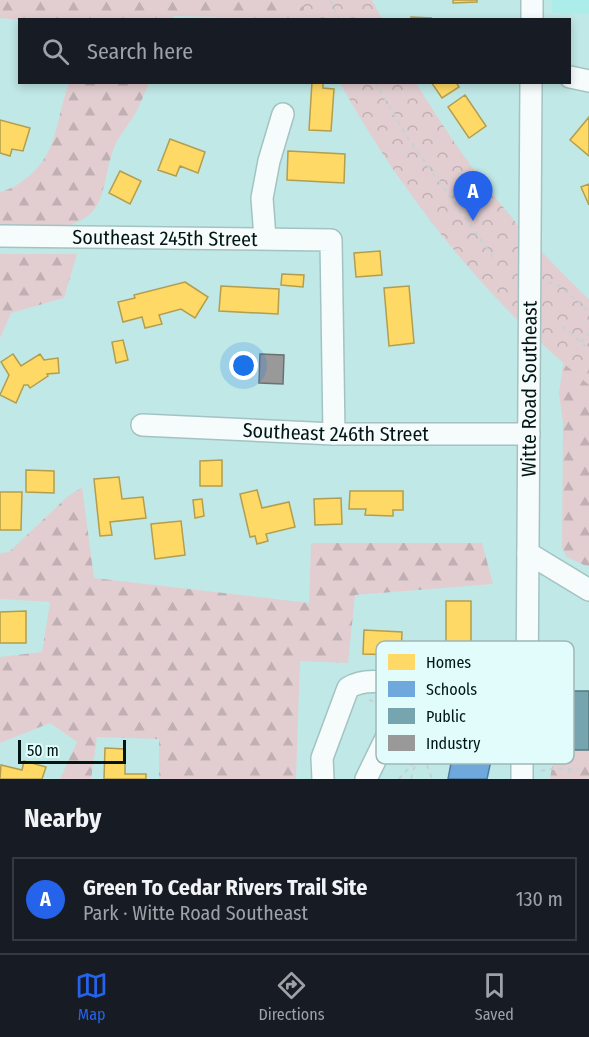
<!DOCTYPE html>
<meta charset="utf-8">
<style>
:root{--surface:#171b24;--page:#242831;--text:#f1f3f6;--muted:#9ea1a6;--line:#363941;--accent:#2563eb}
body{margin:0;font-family:"Fira Sans Condensed",sans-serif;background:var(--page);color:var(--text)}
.scale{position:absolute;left:18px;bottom:15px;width:108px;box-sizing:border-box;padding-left:6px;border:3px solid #001515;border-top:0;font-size:16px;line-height:21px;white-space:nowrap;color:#001515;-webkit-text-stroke:4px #e1fcfb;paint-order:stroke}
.you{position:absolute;left:244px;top:366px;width:21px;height:21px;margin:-15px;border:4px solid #fff;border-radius:50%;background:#1a73e8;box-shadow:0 0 0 9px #1a73e833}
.badge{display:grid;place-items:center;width:39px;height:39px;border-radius:50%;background:var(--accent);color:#fff;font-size:20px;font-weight:700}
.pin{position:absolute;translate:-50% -50px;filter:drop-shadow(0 2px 3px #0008)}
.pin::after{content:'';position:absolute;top:32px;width:21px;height:18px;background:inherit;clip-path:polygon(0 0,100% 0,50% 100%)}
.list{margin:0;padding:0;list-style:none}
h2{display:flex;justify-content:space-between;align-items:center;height:78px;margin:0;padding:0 24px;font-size:26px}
h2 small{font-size:20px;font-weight:400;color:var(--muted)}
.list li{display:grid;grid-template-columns:39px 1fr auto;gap:18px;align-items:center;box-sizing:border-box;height:84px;margin:0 12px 12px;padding:0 12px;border:2px solid var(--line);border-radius:0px}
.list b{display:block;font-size:22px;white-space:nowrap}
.list p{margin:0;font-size:20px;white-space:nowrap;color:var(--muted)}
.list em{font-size:20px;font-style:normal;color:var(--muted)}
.icon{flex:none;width:33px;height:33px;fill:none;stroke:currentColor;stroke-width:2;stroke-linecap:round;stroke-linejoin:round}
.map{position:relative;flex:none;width:589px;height:779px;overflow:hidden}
.search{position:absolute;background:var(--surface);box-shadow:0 3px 9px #0003;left:18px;right:18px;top:18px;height:66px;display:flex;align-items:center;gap:15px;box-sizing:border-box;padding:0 21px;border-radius:0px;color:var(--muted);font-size:22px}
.sheet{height:174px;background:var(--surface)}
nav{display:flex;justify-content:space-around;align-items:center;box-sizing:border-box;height:84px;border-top:2px solid var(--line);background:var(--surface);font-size:16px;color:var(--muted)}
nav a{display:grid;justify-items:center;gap:3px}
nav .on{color:var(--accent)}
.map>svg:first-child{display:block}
</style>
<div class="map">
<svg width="589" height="779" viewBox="0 0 589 779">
<defs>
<pattern id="forest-firs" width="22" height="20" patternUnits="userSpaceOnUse" patternTransform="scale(1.5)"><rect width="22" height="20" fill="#e2ced1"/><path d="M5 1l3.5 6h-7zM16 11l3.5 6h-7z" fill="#c0b0b3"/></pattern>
<pattern id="park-crowns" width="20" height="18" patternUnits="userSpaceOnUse" patternTransform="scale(1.5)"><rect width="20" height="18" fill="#e2ced1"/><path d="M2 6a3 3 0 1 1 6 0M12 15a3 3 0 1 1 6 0" fill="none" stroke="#c0b0b3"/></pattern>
</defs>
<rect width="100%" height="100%" fill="#c0e8e6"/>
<!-- built -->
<path fill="#acedea" d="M552,0H589V14L552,13Z"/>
<!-- forest -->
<path fill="url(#forest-firs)" d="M0,0H362L309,19L174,16L171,20H19L0,18Z
M69,83H149C144,94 140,105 134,116C128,125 121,134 116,143C108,160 107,179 101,196C89,236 33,229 0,230V192C12,189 19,184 29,176C59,151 56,117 69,83Z
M0,254H77L64,298L11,313L0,338Z
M589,340V566L584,565L567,557L562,548L563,424L559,393L564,358Z
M82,487L94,578L309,603L311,543H482L493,584L355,595L348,663L300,661L296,779H159V739L97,737L91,779H60L77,742L50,723L0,743V657L42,652L50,602L0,599V553L9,552L67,497Z
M555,750H589V779H550Z"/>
<!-- park -->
<path fill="url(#park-crowns)" d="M299,0H372L382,19H308Z
M340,83H416C464,162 521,236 589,299V385C487,301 404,198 340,83Z"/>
<!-- homes -->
<path fill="#ffd966" stroke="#b29e4e" stroke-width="1.5" d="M453,0H477V2L453,3Z
M411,17L431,18L430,20H411Z
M312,82H323V88L334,89L331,131L309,130Z
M431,82H456L459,87L442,98Z
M465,95L486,126L469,138L448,107Z
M589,117V156L570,140Z
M0,120L30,128L23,151L12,149L10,156L0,153Z
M170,139L205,152L198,173L180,166L176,176L158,170Z
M288,151L345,154L344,183L287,180Z
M120,171L141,181L130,204L109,193Z
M589,184V205L581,187Z
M380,251L382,275L356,277L354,253Z
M282,274L304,275L303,287L281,285Z
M185,282L208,297L195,318L181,309L159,315L162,324L145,328L142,317L123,322L118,302L135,298L134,295Z
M221,286L279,289L278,314L219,311Z
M409,286L414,343L389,346L384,288Z
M123,340L128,360L116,363L112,342Z
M13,354L21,366L40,354L44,360L58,358L59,373L47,374L48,376L30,388L28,385H24L16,403L0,395L9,375L1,362Z
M222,460V486H200V461Z
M26,470L54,471V493L26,492Z
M119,477L122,499L143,497L146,518L110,522L112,535L100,536L94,479Z
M257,490L262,508L289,502L295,527L266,534L268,541L257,544L255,536L250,537L240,494Z
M350,491H403V510H393V516L365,515L366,509H349Z
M0,492H22L21,530H0Z
M341,498L342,524L315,525L314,499Z
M202,499L204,516L195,518L193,500Z
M181,521L185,555L155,559L151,524Z
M446,601H471V650L446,651Z
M26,611V643H0V612Z
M364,630L402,632L401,655L363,654Z
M105,748L125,749V774H146V779H104Z
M24,761L46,767L42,779H0L1,765L22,770Z"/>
<!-- schools -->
<path fill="#6fa8dc" stroke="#4e7ca0" stroke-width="1.5" d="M434,720L497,733L487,779H448L452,758L428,754Z"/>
<!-- public -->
<path fill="#76a5af" stroke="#537a81" stroke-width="1.5" d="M556,691H589V750H555Z"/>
<!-- industry -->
<path fill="#999" stroke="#6b7171" stroke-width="1.5" d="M260,354L284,355L283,384L259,383Z"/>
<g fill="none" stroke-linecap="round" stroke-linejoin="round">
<!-- minor casing -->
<g stroke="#a3c3c2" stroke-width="24">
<g id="minor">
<path d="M532,20V0"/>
<path d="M570,77L589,81"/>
<path id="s1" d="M0,236L331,240L334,434"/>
<path d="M265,238L262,198L269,161L283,114"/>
<path id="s2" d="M142,425L334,434H529"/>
<path d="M528,553L589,590"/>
<path d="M323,779L322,758L348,688C369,675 396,685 419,689L424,699L411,719L386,738L366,779"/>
<path id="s3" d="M522,779V702L527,696L531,82"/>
</g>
</g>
<!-- path -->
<path stroke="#c7d3d2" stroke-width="2" stroke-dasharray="4.5 4.5" stroke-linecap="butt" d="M330,0L340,20
M375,82L408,138L496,261
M548,282L558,285L589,311
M562,326L589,349
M581,342L589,334
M443,699L458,696H506
M369,700L395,708
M419,735L421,748L428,751
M407,744L421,748
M421,748L432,779
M569,769L571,779
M541,771L547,769H579
M399,779L417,759
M411,779L425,730"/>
<!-- minor -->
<use href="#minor" stroke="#f6fcfb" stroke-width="21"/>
</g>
<g text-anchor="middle" stroke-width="6" stroke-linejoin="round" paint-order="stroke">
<!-- street labels -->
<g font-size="20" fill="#001515" stroke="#e1fcfb">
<text dy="7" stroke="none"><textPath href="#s1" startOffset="165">Southeast 245th Street</textPath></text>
<text dy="7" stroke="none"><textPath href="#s3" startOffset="392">Witte Road Southeast</textPath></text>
<text dy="7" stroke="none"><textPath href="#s2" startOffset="194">Southeast 246th Street</textPath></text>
</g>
</g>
<!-- legend -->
<rect x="376" y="641" width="198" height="123" rx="9" fill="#e1fcfb" stroke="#9eb7b6" stroke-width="1.5"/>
<rect x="388" y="654" width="27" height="16" fill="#ffd966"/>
<rect x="388" y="681" width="27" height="16" fill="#6fa8dc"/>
<rect x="388" y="708" width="27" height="16" fill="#76a5af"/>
<rect x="388" y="735" width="27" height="16" fill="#999"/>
<g font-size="16" fill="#001515">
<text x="426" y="668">Homes</text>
<text x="426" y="695">Schools</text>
<text x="426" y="722">Public</text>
<text x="426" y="749">Industry</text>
</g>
</svg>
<div class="scale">50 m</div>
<div class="you"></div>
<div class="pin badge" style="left:473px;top:221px">A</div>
<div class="search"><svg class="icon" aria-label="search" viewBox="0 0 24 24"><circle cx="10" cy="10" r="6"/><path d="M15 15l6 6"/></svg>Search here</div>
</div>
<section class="sheet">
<h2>Nearby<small></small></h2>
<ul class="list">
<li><span class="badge">A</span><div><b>Green To Cedar Rivers Trail Site</b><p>Park · Witte Road Southeast</p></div><em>130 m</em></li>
</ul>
</section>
<nav>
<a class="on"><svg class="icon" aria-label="map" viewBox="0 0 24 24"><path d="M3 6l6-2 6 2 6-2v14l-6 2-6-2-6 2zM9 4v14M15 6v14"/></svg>Map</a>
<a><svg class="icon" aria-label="directions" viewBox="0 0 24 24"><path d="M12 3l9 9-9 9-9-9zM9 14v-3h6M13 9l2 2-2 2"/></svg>Directions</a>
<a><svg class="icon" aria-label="saved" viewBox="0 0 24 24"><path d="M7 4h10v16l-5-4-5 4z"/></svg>Saved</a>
</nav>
